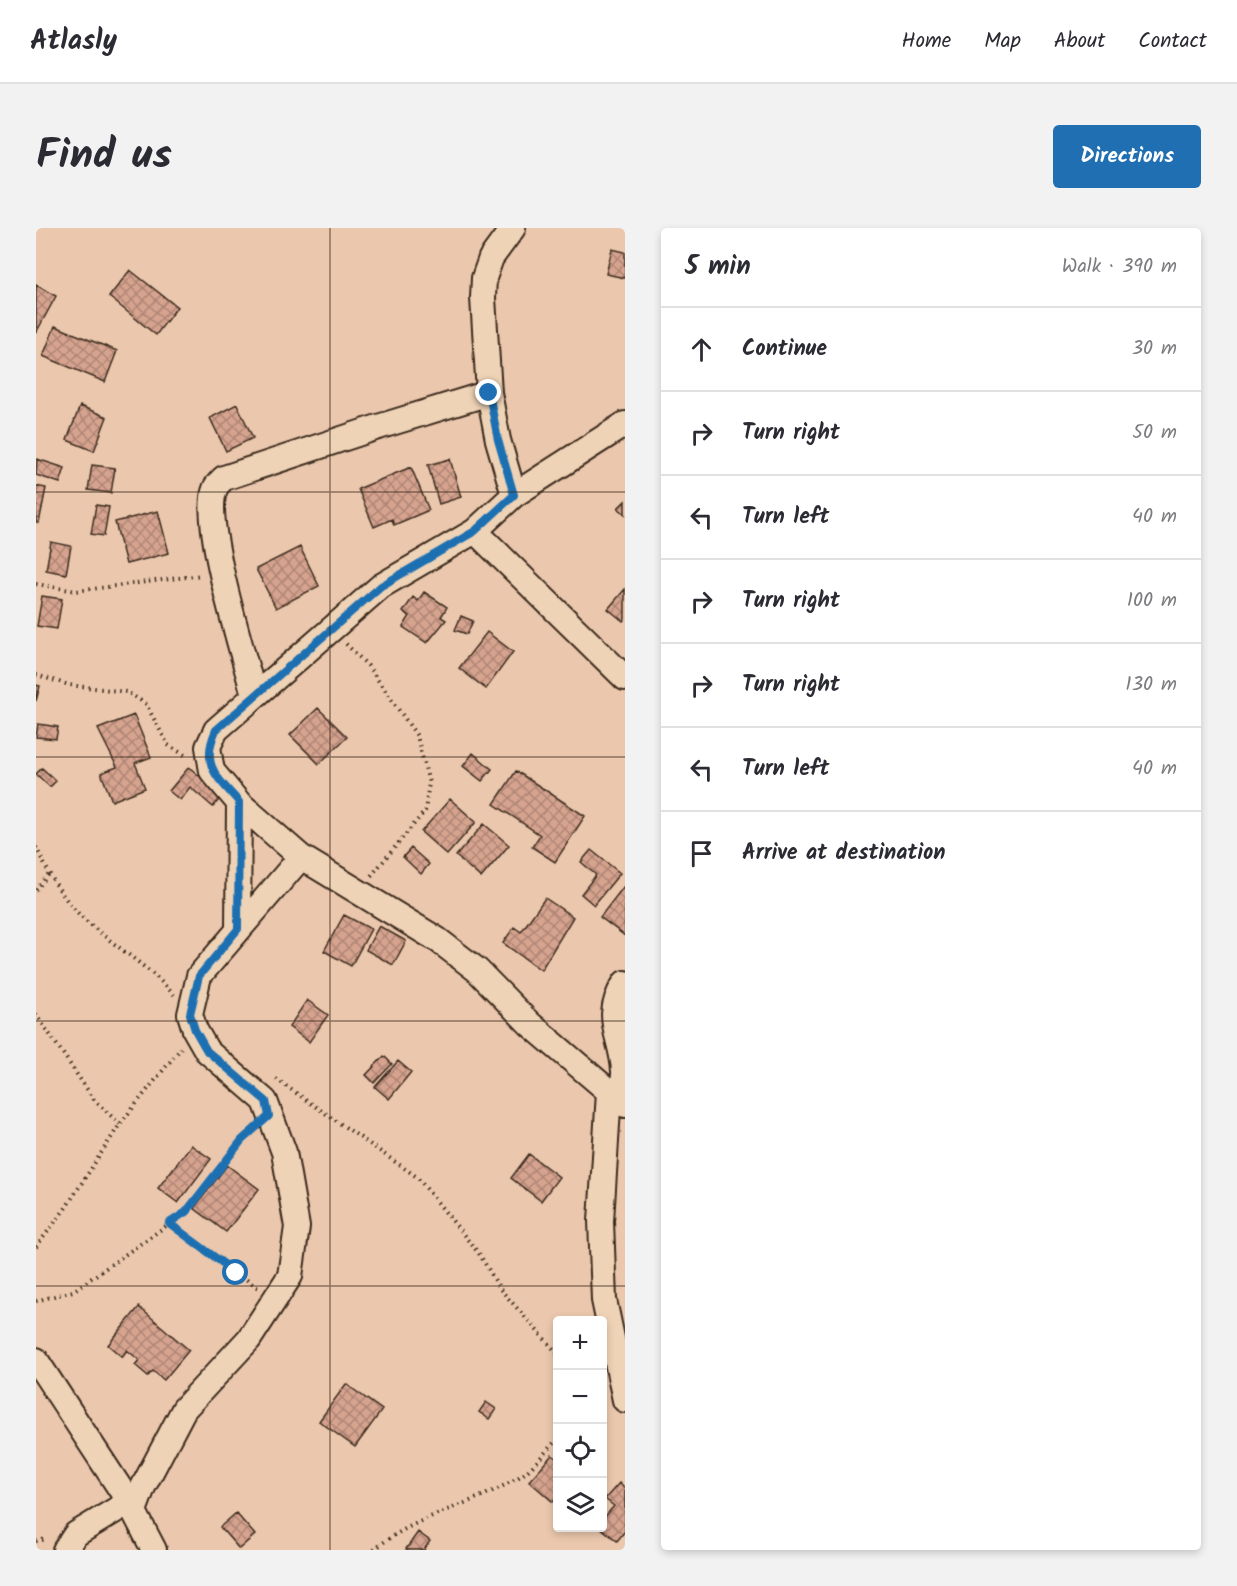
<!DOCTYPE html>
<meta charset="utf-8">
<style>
:root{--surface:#fff;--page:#f2f2f3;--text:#2b2b33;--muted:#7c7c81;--line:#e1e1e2;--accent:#1f6fb2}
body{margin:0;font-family:Kalam,sans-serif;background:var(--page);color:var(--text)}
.controls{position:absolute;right:18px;bottom:18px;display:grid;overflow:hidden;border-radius:6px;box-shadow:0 3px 9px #0003}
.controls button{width:54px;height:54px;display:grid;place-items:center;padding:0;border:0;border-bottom:2px solid var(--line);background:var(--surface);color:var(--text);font:30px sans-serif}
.stop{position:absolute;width:18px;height:18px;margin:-14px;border:4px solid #1f6fb2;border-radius:50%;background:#fff}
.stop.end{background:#1f6fb2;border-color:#fff;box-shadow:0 2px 6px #0008}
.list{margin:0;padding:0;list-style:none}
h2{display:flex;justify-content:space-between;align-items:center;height:78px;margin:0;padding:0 24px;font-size:26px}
h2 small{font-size:20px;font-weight:400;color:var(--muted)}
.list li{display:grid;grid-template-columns:39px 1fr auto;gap:18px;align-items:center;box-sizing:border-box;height:84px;padding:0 24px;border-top:2px solid var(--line)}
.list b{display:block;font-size:22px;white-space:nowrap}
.list em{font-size:20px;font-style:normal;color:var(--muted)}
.icon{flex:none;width:33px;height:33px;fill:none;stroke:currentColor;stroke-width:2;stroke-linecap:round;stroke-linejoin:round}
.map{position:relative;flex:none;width:589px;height:1322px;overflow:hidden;border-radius:6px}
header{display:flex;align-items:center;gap:36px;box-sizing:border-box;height:84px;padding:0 30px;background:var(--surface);border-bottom:2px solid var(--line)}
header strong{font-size:28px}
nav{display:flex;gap:33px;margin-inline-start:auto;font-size:21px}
.intro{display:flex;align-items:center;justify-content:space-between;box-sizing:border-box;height:144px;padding:0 36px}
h1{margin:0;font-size:42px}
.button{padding:15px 27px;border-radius:6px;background:var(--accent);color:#fff;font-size:21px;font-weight:700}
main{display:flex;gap:36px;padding:0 36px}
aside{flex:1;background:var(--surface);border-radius:6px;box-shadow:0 3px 9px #0003}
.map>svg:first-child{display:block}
</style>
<header>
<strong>Atlasly</strong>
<nav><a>Home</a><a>Map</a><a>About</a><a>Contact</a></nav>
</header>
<div class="intro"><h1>Find us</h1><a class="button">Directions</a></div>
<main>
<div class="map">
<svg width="589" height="1322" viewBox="0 0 589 1322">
<defs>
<pattern id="building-cross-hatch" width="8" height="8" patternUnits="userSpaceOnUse" patternTransform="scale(1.5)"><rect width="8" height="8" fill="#d6a38f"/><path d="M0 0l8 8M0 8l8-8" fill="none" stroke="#af8574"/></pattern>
</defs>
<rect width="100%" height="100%" fill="#ebc8ad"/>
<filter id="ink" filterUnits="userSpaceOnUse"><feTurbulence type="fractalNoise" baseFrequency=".0167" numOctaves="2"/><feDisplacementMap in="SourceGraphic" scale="12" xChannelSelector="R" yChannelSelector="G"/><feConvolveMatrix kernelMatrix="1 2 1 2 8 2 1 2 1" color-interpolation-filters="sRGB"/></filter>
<g filter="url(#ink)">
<!-- building -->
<path fill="url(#building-cross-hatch)" stroke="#3b2a1e" stroke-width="1.5" d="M576,21L589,24V50L570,46Z
M94,42L141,79L120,107L73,69Z
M0,57L20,68L0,105Z
M19,98L81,123L69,154L7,128Z
M201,176L217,210L190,223L174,190Z
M44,178L71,189L58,223L31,212Z
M1,231L29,240L24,255L0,247Z
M414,231L425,269L403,276L392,237Z
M56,237L79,240L75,265L52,262Z
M375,239L393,282L358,297L356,291L338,299L322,261Z
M0,258L10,260L3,295L0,294Z
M589,273V286L582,280Z
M60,277L73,279L68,308L55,306Z
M122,283L133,325L90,336L79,294Z
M15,314L35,318L30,346L10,342Z
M264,319L283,358L240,380L220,341Z
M589,361V391L587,393L572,381Z
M388,364L411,379L405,389L410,392L391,415L367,399L374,388L367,384L377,369L382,373Z
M6,368L26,371L21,401L1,398Z
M425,388L437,393L431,406L419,402Z
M451,404L477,424L450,461L423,440Z
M0,457L4,458L0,473Z
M282,480L311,509L283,536L254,507Z
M98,487L115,529L99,535L109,560L76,573L65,545L81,539L62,501Z
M2,496L22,499L20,511L0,509Z
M437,525L456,541L446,553L427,538Z
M153,539L186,568L177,579L154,559L144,572L133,563Z
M6,540L20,553L14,559L0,546Z
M480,543L549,588L519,634L496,619L504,607L458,576Z
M414,571L440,594L411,627L385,604Z
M448,596L473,617L445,650L420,628Z
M375,620L393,636L385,646L367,629Z
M555,622L584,645L558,677L545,666L560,647L545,634Z
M588,658H589V708L564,689Z
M509,670L537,689L505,742L467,715L478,699L485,704Z
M308,687L335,701L315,738L288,723Z
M343,698L370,713L357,737L330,722Z
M271,772L292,787L273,814L253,799Z
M348,828L356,836L338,855L330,847Z
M362,833L375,844L353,871L339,859Z
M155,917L175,931L142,975L122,960Z
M493,926L523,949L505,973L475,950Z
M191,937L223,961L190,1004L158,980Z
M103,1079L153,1122L128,1152L117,1143L112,1148L99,1137L103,1132L91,1122L86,1129L72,1117Z
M310,1156L346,1182L319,1219L283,1193Z
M450,1174L460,1181L453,1191L443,1184Z
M516,1227L522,1231V1269L517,1274L493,1253Z
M583,1255L589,1261V1303L581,1313L565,1300L566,1292L578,1278L569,1271Z
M200,1285L219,1307L203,1321L184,1299Z
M382,1304L394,1313L388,1322H371L370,1321Z"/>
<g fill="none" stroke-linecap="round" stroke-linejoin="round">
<!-- street casing -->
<g stroke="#3b2a1e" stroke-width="28">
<path id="street" d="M477,0L455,30L448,50L447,70L453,165L462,212L478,267
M589,196L478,267L439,303L345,358L180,502L172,519L176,543L203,575L265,629L402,712L441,742L494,796L589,877
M439,303L589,450
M218,467C208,428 165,293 179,261C180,257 185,253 188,250L339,200L453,165
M202,701L203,575
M573,864L565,993L568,1072L589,1172
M582,871C584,862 589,851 588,843C586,807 566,790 589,755
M0,1132L93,1274L118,1322
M98,1283L107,1259L148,1181L213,1111L254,1048L261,999L248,924L229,873L171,823L159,802L154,786L163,748L265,629
M29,1322L40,1306L93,1274"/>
</g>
<!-- path -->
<path stroke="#3b2a1e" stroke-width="4" stroke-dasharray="1.5 4.5" stroke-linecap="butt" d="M0,356L40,363L166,347
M310,416L332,438L381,508L393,555L389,583L335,648
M0,447L33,457L91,464L110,476L132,517L152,529
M0,619C11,642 24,667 42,685C72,715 110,735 138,767
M0,662L13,646
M0,786L59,873L84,896
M240,851L381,949L444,1027L464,1061L522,1126
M133,995L222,1060
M0,1019L29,981L84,896L145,820
M0,1073L37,1063L150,984L206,912L217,902
M0,1313L11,1311
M338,1322C381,1285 439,1278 486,1247C499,1238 510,1222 522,1211"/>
<!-- street -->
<use href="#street" stroke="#efd3b6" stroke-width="24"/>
</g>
</g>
<g fill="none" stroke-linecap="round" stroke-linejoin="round" filter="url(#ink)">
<!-- route -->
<path stroke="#1f6fb2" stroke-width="8" d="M200,1045L133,995L150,984L206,912L233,888L230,873L171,823L159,802L154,786L163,748L202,701L203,574C181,549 164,537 180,502L345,358L439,303L478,267L462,212L453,165"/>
</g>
<!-- grid -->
<path fill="none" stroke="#3b2a1e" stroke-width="1.5" stroke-opacity="0.55" d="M294,0V1322M0,264H589M0,529H589M0,793H589M0,1058H589"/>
</svg>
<div class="controls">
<button>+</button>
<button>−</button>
<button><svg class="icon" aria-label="locate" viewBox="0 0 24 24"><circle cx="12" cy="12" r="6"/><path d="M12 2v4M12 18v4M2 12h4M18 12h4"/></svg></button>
<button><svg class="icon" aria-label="layers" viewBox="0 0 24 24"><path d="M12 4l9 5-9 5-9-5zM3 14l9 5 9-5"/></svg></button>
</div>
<div class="stop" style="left:200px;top:1045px"></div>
<div class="stop end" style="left:453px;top:165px"></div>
</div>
<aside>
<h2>5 min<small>Walk · 390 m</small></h2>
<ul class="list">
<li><svg class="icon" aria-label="ahead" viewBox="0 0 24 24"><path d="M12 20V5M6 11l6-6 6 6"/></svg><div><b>Continue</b></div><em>30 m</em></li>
<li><svg class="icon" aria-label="right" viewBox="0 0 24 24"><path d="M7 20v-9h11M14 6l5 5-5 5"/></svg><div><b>Turn right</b></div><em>50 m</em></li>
<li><svg class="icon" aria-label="left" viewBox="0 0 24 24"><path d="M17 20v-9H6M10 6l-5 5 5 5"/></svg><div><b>Turn left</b></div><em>40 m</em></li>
<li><svg class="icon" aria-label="right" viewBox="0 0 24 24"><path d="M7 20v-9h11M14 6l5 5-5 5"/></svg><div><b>Turn right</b></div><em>100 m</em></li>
<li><svg class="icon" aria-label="right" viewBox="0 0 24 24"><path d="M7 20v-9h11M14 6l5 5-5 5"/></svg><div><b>Turn right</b></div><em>130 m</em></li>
<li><svg class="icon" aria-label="left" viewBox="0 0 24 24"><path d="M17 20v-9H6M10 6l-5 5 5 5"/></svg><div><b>Turn left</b></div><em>40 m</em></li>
<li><svg class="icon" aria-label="arrive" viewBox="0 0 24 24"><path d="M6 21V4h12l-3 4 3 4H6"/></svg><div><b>Arrive at destination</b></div></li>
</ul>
</aside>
</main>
